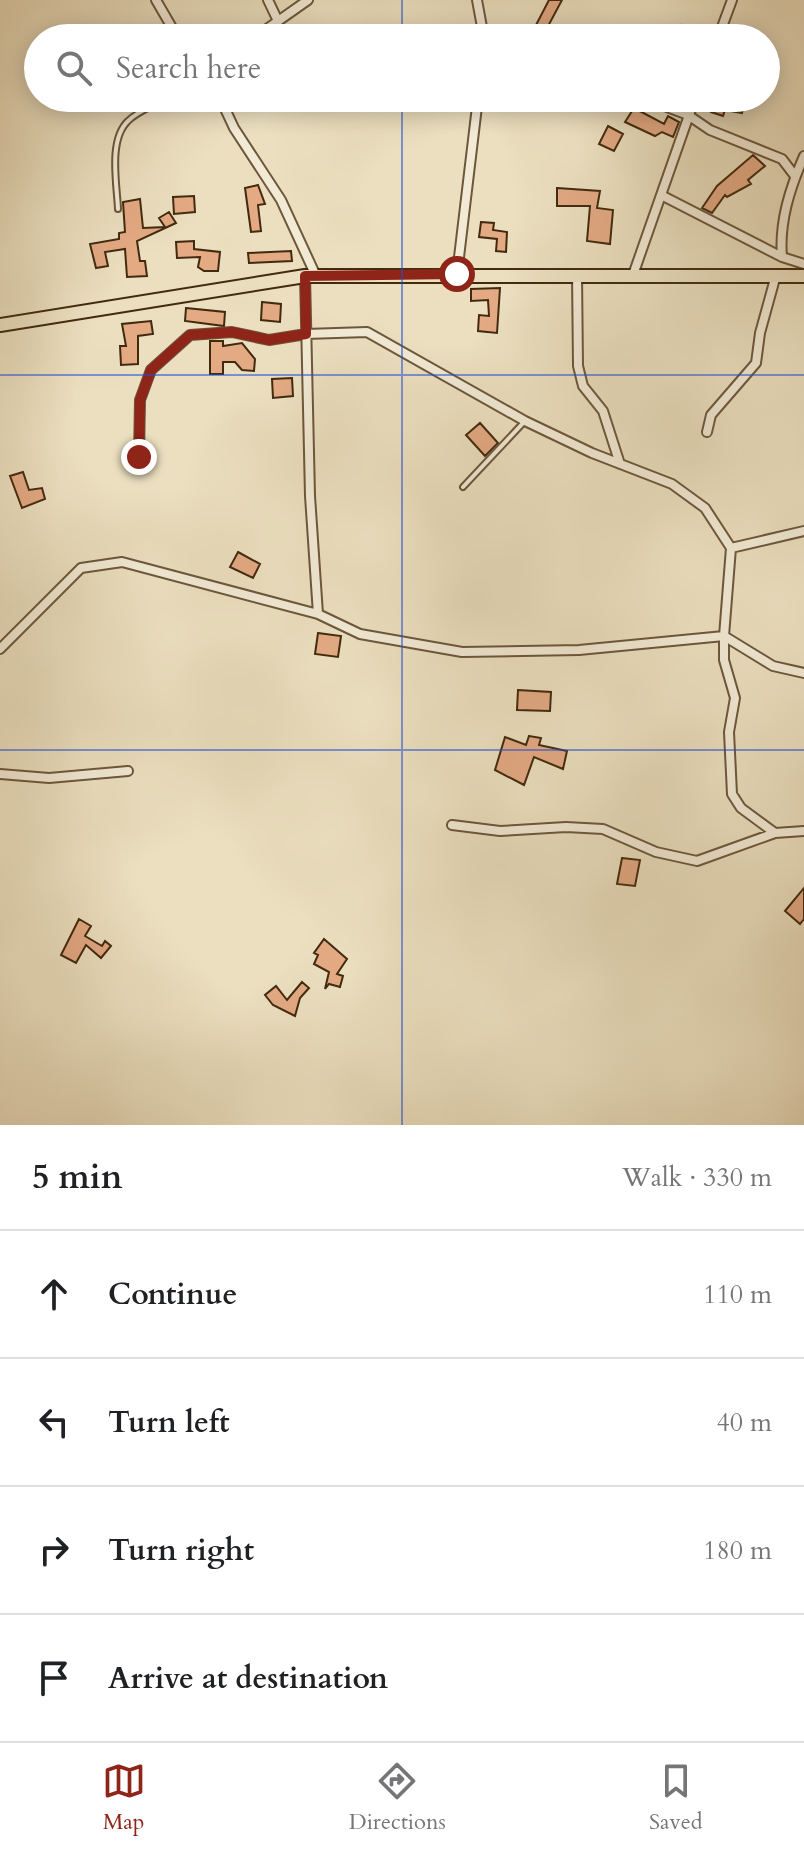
<!DOCTYPE html>
<meta charset="utf-8">
<style>
:root{--surface:#fff;--page:#f2f2f2;--text:#202124;--muted:#757577;--line:#e0e0e0;--accent:#8f2418}
body{margin:0;font-family:Cardo,serif;background:var(--page);color:var(--text)}
.stop{position:absolute;width:24px;height:24px;margin:-18px;border:6px solid #8f2418;border-radius:50%;background:#fff}
.stop.end{background:#8f2418;border-color:#fff;box-shadow:0 2px 8px #0008}
.list{margin:0;padding:0;list-style:none}
h2{display:flex;justify-content:space-between;align-items:center;height:104px;margin:0;padding:0 32px;font-size:34px}
h2 small{font-size:26px;font-weight:400;color:var(--muted)}
.list li{display:grid;grid-template-columns:52px 1fr auto;gap:24px;align-items:center;box-sizing:border-box;height:128px;padding:0 32px;border-top:2px solid var(--line)}
.list b{display:block;font-size:30px;white-space:nowrap}
.list em{font-size:26px;font-style:normal;color:var(--muted)}
.icon{flex:none;width:44px;height:44px;fill:none;stroke:currentColor;stroke-width:2;stroke-linecap:round;stroke-linejoin:round}
.map{position:relative;flex:none;width:804px;height:1125px;overflow:hidden}
.search{position:absolute;background:var(--surface);box-shadow:0 4px 20px #0003;left:24px;right:24px;top:24px;height:88px;display:flex;align-items:center;gap:20px;box-sizing:border-box;padding:0 28px;border-radius:44px;color:var(--muted);font-size:30px}
.sheet{height:616px;background:var(--surface)}
nav{display:flex;justify-content:space-around;align-items:center;box-sizing:border-box;height:112px;border-top:2px solid var(--line);background:var(--surface);font-size:22px;color:var(--muted)}
nav a{display:grid;justify-items:center;gap:4px}
nav .on{color:var(--accent)}
.map>svg:first-child{display:block}
</style>
<div class="map">
<svg width="804" height="1125" viewBox="0 0 804 1125">
<rect width="100%" height="100%" fill="#ebdfbf"/>
<filter id="stains"><feTurbulence type="fractalNoise" baseFrequency=".0025" numOctaves="4"/><feColorMatrix values="0 0 0 0 .2 0 0 0 0 .09 0 0 0 0 .02 0 0 0 .5 -.17"/></filter>
<radialGradient id="worn" r=".72"><stop offset=".6" stop-color="#630" stop-opacity="0"/><stop offset="1" stop-color="#630" stop-opacity=".3"/></radialGradient>
<!-- building -->
<path fill="#e3aa84" stroke="#422a0f" stroke-width="2" d="M549,0H562L546,30L536,25Z
M681,25L702,32L700,38H657L660,28L678,33Z
M714,98L744,103L742,113L725,110L723,116L711,112Z
M634,108L664,124L668,116L679,122L673,137L662,132L655,136L625,122Z
M608,126L623,134L614,151L599,144Z
M753,155L765,166L748,180L751,184L727,197L725,195L712,213L702,208L717,186Z
M258,185L265,204L258,205L261,231L251,232L245,188Z
M557,188L600,191L597,208L613,210L610,244L587,241L590,206H557Z
M194,196L195,212L174,214L173,197Z
M140,199L143,228L165,227L159,218L169,212L176,223L137,241L140,261H145L147,276L127,277L125,249L105,252L108,266L96,268L90,244L119,239V233L125,232L123,202Z
M481,222L494,223L493,230L507,232L506,252L496,251L497,239L479,237Z
M194,241V249L220,252L218,271H204L198,267L200,257L177,258L176,242Z
M291,251L292,261L249,263L248,253Z
M500,288L497,333L478,331L479,315L489,316L488,300L471,301V289Z
M262,302L281,304L280,322L261,320Z
M186,308L225,312L224,326L185,321Z
M151,321L153,334L138,336V364L121,365L120,346H126L122,324Z
M210,341H223V346L242,343L255,359L254,371L242,370L235,362H223V374H210Z
M292,378L293,396L273,398L272,379Z
M480,423L498,443L485,456L466,435Z
M23,472L29,490L42,488L45,499L22,508L10,476Z
M238,552L260,564L253,578L230,567Z
M318,633L341,636L338,657L315,654Z
M518,690L551,692L550,711L517,710Z
M529,736L541,738L539,745L567,751L563,769L534,757L524,785L495,770L505,737L526,745Z
M622,858L640,860L635,886L617,884Z
M804,888V919L800,924L785,911Z
M79,919L91,926L85,936L102,946L105,941L111,946L101,958L86,945L76,963L61,955Z
M324,939L347,959L337,974L343,976L340,987L329,984L325,989L329,972L314,964L318,955L314,953Z
M302,982L309,988L300,998L295,1016L273,1005L265,995L276,986L287,1000Z"/>
<g fill="none" stroke-linecap="round" stroke-linejoin="round">
<!-- lane casing -->
<g stroke="#6c573b" stroke-width="8">
<path id="lane" d="M118,209C117,185 108,140 128,121C139,110 154,106 167,98
M463,487L525,421"/>
</g>
<!-- street casing -->
<g stroke="#6c573b" stroke-width="12">
<path id="street" d="M156,0L178,38
M268,0L278,21
M477,0L484,38
M254,38L308,0
M718,38L732,0
M220,98L234,128L281,200L316,276
M643,98L688,115L710,130L782,159L795,176
M661,195L782,257L804,264
M782,257C779,222 790,188 804,156
M457,274L478,98
M577,274L578,366L583,386L603,411L620,464
M633,275L695,98
M305,276L310,496L318,614
M707,432L711,415L756,363L760,333L776,275
M139,457L140,400L151,370L190,335L232,332L269,340L306,334L367,332L525,421L592,453L672,484L705,508L731,548L724,636V660L735,698L729,732L732,794L741,808L775,833L804,831
M731,548L804,531
M0,649L81,568L122,562L318,614L360,634L462,652L579,650L724,636L773,666L804,673
M0,774L49,778L128,771
M452,825L500,831L566,827L603,829L656,852L697,861L775,833"/>
</g>
<!-- primary casing -->
<g stroke="#422a0f" stroke-width="16">
<path id="primary" d="M0,325L305,276H804"/>
</g>
<!-- lane -->
<use href="#lane" stroke="#f2ead5" stroke-width="4"/>
<!-- street -->
<use href="#street" stroke="#f2ead5" stroke-width="8"/>
<!-- primary -->
<use href="#primary" stroke="#ebdfbf" stroke-width="12"/>
</g>
<g fill="none" stroke-linecap="round" stroke-linejoin="round">
<!-- route -->
<path stroke="#8f2418" stroke-width="10" d="M139,457L140,400L151,370L190,335L232,332L269,340L306,334L305,276L457,274"/>
</g>
<!-- grid -->
<path fill="none" stroke="#1d4ed8" stroke-width="2" stroke-opacity="0.55" d="M402,0V38M402,98V1125M0,375H804M0,750H804"/>
<rect width="100%" height="100%" filter="url(#stains)"/>
<rect width="100%" height="100%" fill="url(#worn)"/>
</svg>
<div class="stop" style="left:457px;top:274px"></div>
<div class="stop end" style="left:139px;top:457px"></div>
<div class="search"><svg class="icon" aria-label="search" viewBox="0 0 24 24"><circle cx="10" cy="10" r="6"/><path d="M15 15l6 6"/></svg>Search here</div>
</div>
<section class="sheet">
<h2>5 min<small>Walk · 330 m</small></h2>
<ul class="list">
<li><svg class="icon" aria-label="ahead" viewBox="0 0 24 24"><path d="M12 20V5M6 11l6-6 6 6"/></svg><div><b>Continue</b></div><em>110 m</em></li>
<li><svg class="icon" aria-label="left" viewBox="0 0 24 24"><path d="M17 20v-9H6M10 6l-5 5 5 5"/></svg><div><b>Turn left</b></div><em>40 m</em></li>
<li><svg class="icon" aria-label="right" viewBox="0 0 24 24"><path d="M7 20v-9h11M14 6l5 5-5 5"/></svg><div><b>Turn right</b></div><em>180 m</em></li>
<li><svg class="icon" aria-label="arrive" viewBox="0 0 24 24"><path d="M6 21V4h12l-3 4 3 4H6"/></svg><div><b>Arrive at destination</b></div></li>
</ul>
</section>
<nav>
<a class="on"><svg class="icon" aria-label="map" viewBox="0 0 24 24"><path d="M3 6l6-2 6 2 6-2v14l-6 2-6-2-6 2zM9 4v14M15 6v14"/></svg>Map</a>
<a><svg class="icon" aria-label="directions" viewBox="0 0 24 24"><path d="M12 3l9 9-9 9-9-9zM9 14v-3h6M13 9l2 2-2 2"/></svg>Directions</a>
<a><svg class="icon" aria-label="saved" viewBox="0 0 24 24"><path d="M7 4h10v16l-5-4-5 4z"/></svg>Saved</a>
</nav>
